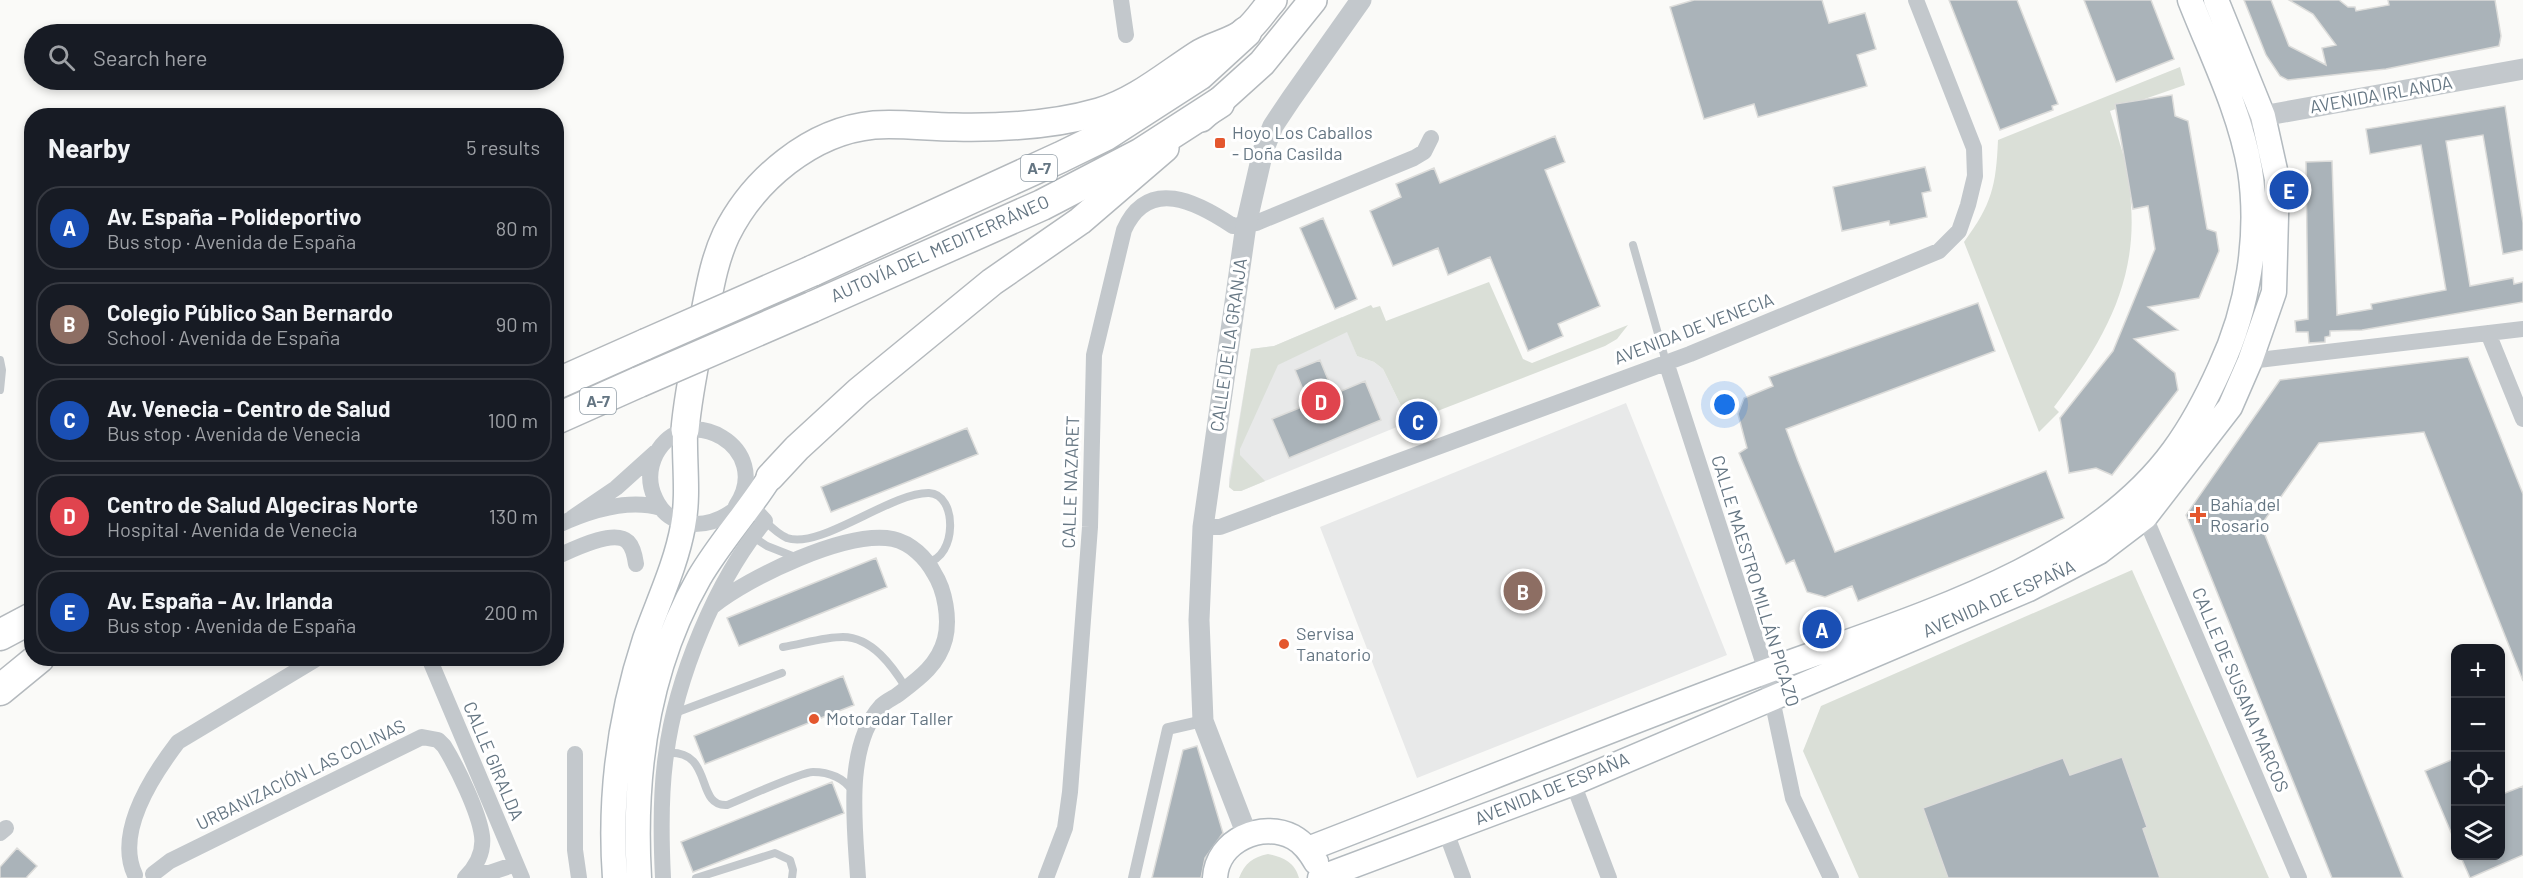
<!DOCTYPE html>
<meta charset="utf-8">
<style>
:root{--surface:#171b24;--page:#242831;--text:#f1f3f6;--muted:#9ea1a6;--line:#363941;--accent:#7c3aed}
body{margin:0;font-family:Barlow,sans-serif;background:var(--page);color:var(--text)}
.controls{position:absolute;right:18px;bottom:18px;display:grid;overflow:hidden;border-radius:12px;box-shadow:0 3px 9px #0003}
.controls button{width:54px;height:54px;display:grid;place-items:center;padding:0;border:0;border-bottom:2px solid var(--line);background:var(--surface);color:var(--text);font:30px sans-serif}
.you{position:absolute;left:1725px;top:405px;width:21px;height:21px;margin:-15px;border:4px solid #fff;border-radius:50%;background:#1a73e8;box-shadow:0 0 0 9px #1a73e833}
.badge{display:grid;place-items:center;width:39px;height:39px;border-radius:50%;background:var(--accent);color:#fff;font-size:20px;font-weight:700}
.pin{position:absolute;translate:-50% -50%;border:3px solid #fff;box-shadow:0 2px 6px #0006}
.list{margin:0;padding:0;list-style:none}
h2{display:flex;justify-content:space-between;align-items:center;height:78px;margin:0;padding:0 24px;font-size:26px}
h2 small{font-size:20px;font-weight:400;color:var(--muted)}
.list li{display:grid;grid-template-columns:39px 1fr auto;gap:18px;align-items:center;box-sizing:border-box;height:84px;margin:0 12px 12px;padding:0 12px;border:2px solid var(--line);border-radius:24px}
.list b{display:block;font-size:22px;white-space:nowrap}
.list p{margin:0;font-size:20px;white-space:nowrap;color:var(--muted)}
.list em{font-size:20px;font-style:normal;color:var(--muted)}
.icon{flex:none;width:33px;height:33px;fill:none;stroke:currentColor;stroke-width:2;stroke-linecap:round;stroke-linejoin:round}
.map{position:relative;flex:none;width:2523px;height:878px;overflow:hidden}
.search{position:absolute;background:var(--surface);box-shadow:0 3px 9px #0003;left:24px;top:24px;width:540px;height:66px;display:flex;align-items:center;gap:15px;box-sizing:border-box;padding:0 21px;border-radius:33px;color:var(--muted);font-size:22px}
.panel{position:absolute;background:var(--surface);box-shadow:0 3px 9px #0003;left:24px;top:108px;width:540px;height:558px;border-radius:24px}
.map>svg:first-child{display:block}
</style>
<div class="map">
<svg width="2523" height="878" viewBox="0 0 2523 878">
<rect width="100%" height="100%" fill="#fafaf8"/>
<!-- built -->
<path fill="#e8e9e9" d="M1342,317L1357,356L1374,362L1383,369L1409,422L1241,491H1234L1229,487V479L1251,349L1274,346Z
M1626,403L1727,655L1417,778L1320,527Z"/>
<!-- green -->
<path fill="#dadfd7" d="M2180,67L2185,85L2110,111C2116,131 2123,152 2128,173C2130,183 2130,194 2131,205C2137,285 2101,345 2054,407L2059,412L2039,432L1964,242C1992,204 1996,186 1998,140Z
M1489,282L1523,359L1532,363L1628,325L1617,339L1605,346L1409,422L1383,369L1374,362L1357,356L1347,332L1278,365L1240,449V455L1265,481L1241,491H1234L1229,487L1251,349L1274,346L1371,305L1373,308L1380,306L1386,321Z
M2132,570L2269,878H1859L1803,751L1821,706Z
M1268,854C1283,857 1295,862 1299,878H1239C1245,863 1253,857 1268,854Z"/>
<!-- building -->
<path fill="#aab3b9" stroke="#dcdcda" stroke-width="1.5" d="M1694,0H1822L1829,23L1865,13L1876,49L1857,55L1867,86L1758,117L1754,104L1704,119L1670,7Z
M1949,0H2017L2058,104L2052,106L2053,110L2000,130Z
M2084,0H2151L2174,59L2116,82Z
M2244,0H2271L2289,46L2326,65L2322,48L2336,45L2313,14L2289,0H2339L2348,7H2355L2356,11L2389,5L2388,0H2495L2501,36L2499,46L2386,69L2288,80L2280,76L2266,55Z
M2172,95L2175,116L2188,121L2207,229L2216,232L2219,251L2199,298L2148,307L2178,330L2134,339L2175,373L2178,390L2112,475L2096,468L2069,473L2060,418L2113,351L2155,249L2148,206L2133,209L2115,104Z
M2505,106L2523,223V250L2503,254L2483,135L2446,141L2470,286L2513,278L2514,284L2523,282V302L2362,330L2330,331V336L2325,337V342L2309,343L2308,332H2296L2295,321L2308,319L2306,162L2332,161L2337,315L2372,309L2371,304L2446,290L2421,145L2370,154L2366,129Z
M1555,136L1565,162L1545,170L1600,306L1558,324L1563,336L1528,351L1490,257L1448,275L1438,248L1393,266L1370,211L1401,197L1396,184L1434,168L1440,183Z
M1925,167L1931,191L1922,193L1927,217L1890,225L1889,221L1842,231L1833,187Z
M1323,218L1357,299L1335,309L1300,228Z
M1978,303L1995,351L1786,429L1798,461L1835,552L2046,471L2064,518L1858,601L1852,586L1825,597L1807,592L1794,560L1786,564L1739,453L1747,448L1738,414L1744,398L1773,386L1769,377Z
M2468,357L2523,494V681L2424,432L2319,443L2261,525L2403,878H2332L2186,515L2280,380Z
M1320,360L1334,394L1365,381L1381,420L1289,458L1272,419L1309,404L1295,370Z
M967,428L978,454L831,512L821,487Z
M876,558L887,587L739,646L727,618Z
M843,676L854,705L705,764L694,736Z
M1197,746L1223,833L1205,858L1201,878H1152L1183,750Z
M2122,757L2147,827L2143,829L2160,878H1948L1923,808L2063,758L2070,775Z
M2456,758V844L2425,771Z
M832,782L844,813L693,872L681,842Z
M2523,786V855L2470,878L2460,855H2500V795Z
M17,848L37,866L26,878H0V867Z"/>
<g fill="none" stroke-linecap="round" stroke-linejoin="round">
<!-- secondary casing -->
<g stroke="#b3babf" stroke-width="27">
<path id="secondary" d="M1308,849C1461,790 1613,728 1767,671C1901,621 2086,571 2174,450C2193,424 2207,397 2220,368C2248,308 2260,236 2250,170C2240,111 2212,56 2190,0
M615,878C609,795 619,718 645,639C658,602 676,565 683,526C689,495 684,462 685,430
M639,878C633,775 647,669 699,578C720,542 748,512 770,477
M1215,878C1217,840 1262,821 1293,837C1304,843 1310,852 1316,862
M1320,878L1573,783L2029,589L2099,552L2145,517L2230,407L2250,361L2274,292L2277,179L2263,116L2216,0"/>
</g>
<!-- trunk casing -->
<g stroke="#b4b9bd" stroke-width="30">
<path id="trunk" d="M1201,118L1262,63L1313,0
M685,430C688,394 696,358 703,322C709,293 713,263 726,235C753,180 811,131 874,125C901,123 928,127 955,127C1003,128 1054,125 1099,112C1136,101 1166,75 1197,55C1212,45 1233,42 1246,31C1256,23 1264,10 1273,0
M770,477L797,448L859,391L992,282L1080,221L1165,148"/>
</g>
<!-- motorway casing -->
<g stroke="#b4b9bd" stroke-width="33">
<path id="motorway" d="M812,271L1061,157L1106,135L1199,75L1246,32
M812,307L1042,205L1140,154L1219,103
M556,384L646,344
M556,419L639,382
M0,635L32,618
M0,690L39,658"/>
</g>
<!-- service -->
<path stroke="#c3c8cc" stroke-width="8" d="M1633,245L1666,362
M0,360L2,370L0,390
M765,521C772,528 778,534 787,538C820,550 891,492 929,493C958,494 957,558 927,562
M753,537L767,546L795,557
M783,647C802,644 824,637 843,637C872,637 893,667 906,688
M675,713L782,673
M666,753C715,749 694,807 727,805C742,799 801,772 813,772C829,772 845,778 853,792
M696,878L775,853L790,860L793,870L792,878"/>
<!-- pedestrian -->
<path stroke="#c3c8cc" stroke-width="12" d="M1134,878L1168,729L1203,721"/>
<!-- minor -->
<path stroke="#c3c8cc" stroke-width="16" d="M1121,0L1126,35
M2488,333L2523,419
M2250,361L2523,329
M1666,362L1766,671L1793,798L1831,878
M733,511C707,530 669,530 655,498C648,483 649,468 656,454C686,398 775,448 736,506
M2138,511L2145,517L2299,878
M572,518L616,488L656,452
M556,526C588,511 627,498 661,508
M1203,527H1220L1690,354L1939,251L1959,231L1968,205L1975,176L1974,148L1916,0
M556,557C572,550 614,528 628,542C633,547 635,557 636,564
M713,606C749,577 847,530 893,539C911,543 926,558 934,573C945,590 950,619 945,639C938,666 917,680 896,696C891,699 885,702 881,706C844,747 855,827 858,878
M429,658L522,878
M575,754V850L579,878
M1573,783L1609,878
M1446,832L1463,878
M0,833L6,828
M471,872L489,873L516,864
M153,874L170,861L422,737L438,740L444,746C457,767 479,812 482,836C484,852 476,867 465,878
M135,875C115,833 152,776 178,742L318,658
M663,878C661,837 660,795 666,755C676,678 716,580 765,521L745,499
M1046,878L1065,828L1070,792L1090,527L1094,355L1124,230C1148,176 1197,202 1233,226L1256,223L1414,158L1424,152L1431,138"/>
<!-- tertiary -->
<path stroke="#c3c8cc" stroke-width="21" d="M2246,119L2523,69
M1247,835L1203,721L1199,620L1203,527L1246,225L1263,151L1273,126L1291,99L1361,0"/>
<!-- secondary -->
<use href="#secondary" stroke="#fff" stroke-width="24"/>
<!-- trunk -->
<use href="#trunk" stroke="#fff" stroke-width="27"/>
<!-- motorway -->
<use href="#motorway" stroke="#fff" stroke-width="30"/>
<!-- motorway-bridge casing -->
<g stroke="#b4b9bd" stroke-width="33" stroke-linecap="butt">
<path id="motorway-bridge" d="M646,344L812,271
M639,382L812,307"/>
</g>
<!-- motorway-bridge -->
<use href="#motorway-bridge" stroke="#fff" stroke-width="30"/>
</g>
<!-- markers -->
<g fill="#e4572e" stroke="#fff" stroke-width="2">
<rect x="1214" y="137" width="12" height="12" rx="3"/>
<path d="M2195 506h6v6h6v6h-6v6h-6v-6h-6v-6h6z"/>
<circle cx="1284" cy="644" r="6"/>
<circle cx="814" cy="719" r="6"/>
</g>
<g text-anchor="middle" stroke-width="6" stroke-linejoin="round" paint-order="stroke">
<!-- shield labels -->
<g fill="#fff" stroke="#939fa8" stroke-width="1.5">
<rect x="1021" y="155" width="36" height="26" rx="4.5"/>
<rect x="580" y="388" width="36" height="26" rx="4.5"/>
</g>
<g font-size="16" font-weight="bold" fill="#657683">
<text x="1039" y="174">A-7</text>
<text x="598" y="407">A-7</text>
</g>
<!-- street labels -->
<g font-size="18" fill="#657683" stroke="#fff">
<text transform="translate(2381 95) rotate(-10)" y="6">AVENIDA IRLANDA</text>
<text transform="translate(940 249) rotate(-24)" y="6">AUTOVÍA DEL MEDITERRÁNEO</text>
<text transform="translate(1694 329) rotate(-21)" y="6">AVENIDA DE VENECIA</text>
<text transform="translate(1229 345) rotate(-82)" y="6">CALLE DE LA GRANJA</text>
<text transform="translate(1071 482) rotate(-88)" y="6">CALLE NAZARET</text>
<text transform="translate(1755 581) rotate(73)" y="6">CALLE MAESTRO MILLÁN PICAZO</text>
<text transform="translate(1999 599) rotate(-24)" y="6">AVENIDA DE ESPAÑA</text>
<text transform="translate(2240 690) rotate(67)" y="6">CALLE DE SUSANA MARCOS</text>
<text transform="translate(493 761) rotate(67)" y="6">CALLE GIRALDA</text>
<text transform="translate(301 775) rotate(-26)" y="6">URBANIZACIÓN LAS COLINAS</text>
<text transform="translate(1552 789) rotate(-22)" y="6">AVENIDA DE ESPAÑA</text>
</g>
<!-- poi labels -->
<g font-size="18" fill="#657683" stroke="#fff" text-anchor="start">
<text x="1232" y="139">Hoyo Los Caballos<tspan x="1232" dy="21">- Doña Casilda</tspan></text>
<text x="2210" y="511">Bahía del<tspan x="2210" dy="21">Rosario</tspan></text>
<text x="1296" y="640">Servisa<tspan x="1296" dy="21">Tanatorio</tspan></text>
<text x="826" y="725">Motoradar Taller</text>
</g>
</g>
</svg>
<div class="controls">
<button>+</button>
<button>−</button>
<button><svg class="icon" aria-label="locate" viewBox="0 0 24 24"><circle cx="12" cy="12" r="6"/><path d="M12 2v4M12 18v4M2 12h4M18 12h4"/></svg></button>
<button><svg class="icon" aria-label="layers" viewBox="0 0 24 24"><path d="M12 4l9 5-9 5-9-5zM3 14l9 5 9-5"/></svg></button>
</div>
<div class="you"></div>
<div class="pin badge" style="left:1822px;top:629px;background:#1a4fb4">A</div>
<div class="pin badge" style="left:1523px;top:591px;background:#8d6e63">B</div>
<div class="pin badge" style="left:1418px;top:421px;background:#1a4fb4">C</div>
<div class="pin badge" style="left:1321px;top:401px;background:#e0444e">D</div>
<div class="pin badge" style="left:2289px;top:190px;background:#1a4fb4">E</div>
<div class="search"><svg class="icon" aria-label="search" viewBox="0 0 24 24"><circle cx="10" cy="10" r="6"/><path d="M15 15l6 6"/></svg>Search here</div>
<section class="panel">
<h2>Nearby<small>5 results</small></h2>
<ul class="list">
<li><span class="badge" style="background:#1a4fb4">A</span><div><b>Av. España - Polideportivo</b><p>Bus stop · Avenida de España</p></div><em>80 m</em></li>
<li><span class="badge" style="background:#8d6e63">B</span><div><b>Colegio Público San Bernardo</b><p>School · Avenida de España</p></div><em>90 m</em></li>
<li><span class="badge" style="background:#1a4fb4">C</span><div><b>Av. Venecia - Centro de Salud</b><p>Bus stop · Avenida de Venecia</p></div><em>100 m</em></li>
<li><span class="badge" style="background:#e0444e">D</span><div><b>Centro de Salud Algeciras Norte</b><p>Hospital · Avenida de Venecia</p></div><em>130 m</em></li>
<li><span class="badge" style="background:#1a4fb4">E</span><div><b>Av. España - Av. Irlanda</b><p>Bus stop · Avenida de España</p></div><em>200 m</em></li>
</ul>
</section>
</div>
